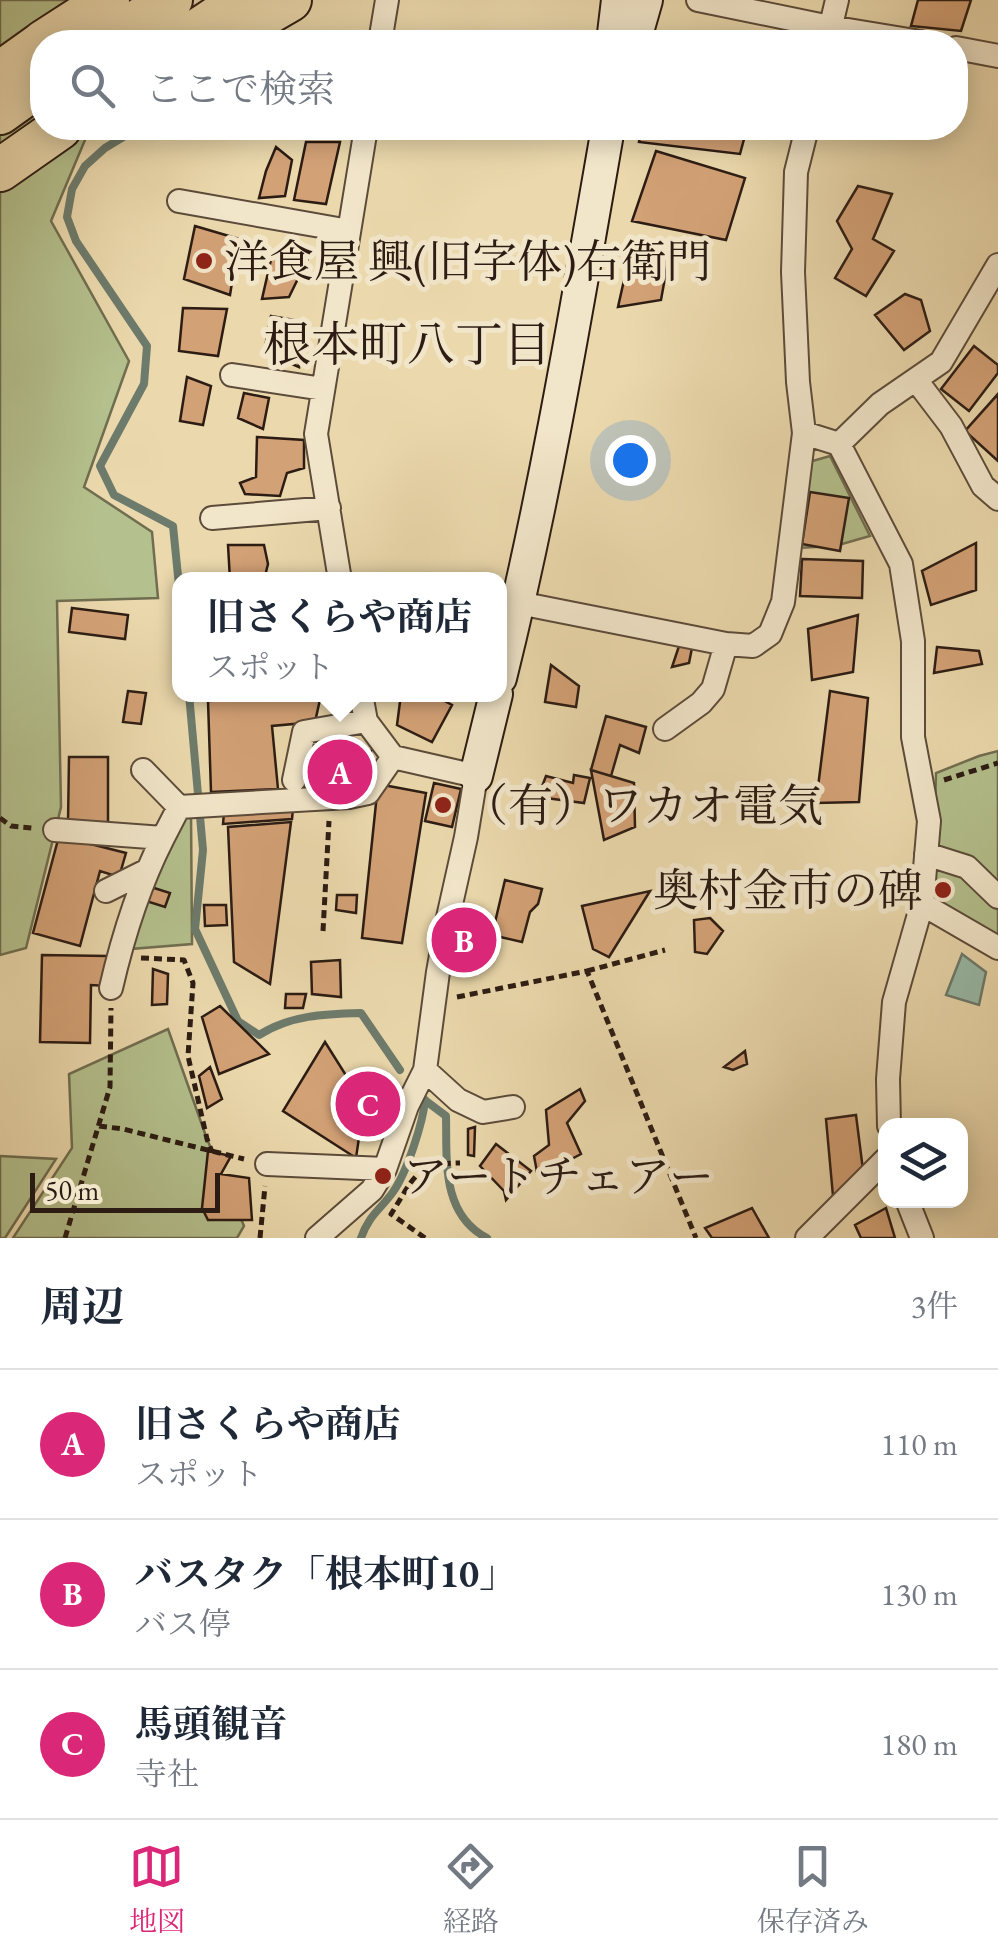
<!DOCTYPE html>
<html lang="ja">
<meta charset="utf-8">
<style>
:root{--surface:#fff;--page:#f6f6f7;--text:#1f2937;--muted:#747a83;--line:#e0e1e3;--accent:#db2777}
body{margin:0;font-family:"EB Garamond","Noto Serif JP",serif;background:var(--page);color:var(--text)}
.controls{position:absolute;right:30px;bottom:30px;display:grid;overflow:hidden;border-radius:20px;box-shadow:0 5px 25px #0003}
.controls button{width:90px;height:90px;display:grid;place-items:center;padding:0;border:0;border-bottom:2px solid var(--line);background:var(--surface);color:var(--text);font:50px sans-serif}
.scale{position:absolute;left:30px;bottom:25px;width:190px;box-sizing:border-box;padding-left:10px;border:5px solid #2c1c13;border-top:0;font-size:28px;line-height:35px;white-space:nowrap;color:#2c1c13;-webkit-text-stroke:8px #f2e6ca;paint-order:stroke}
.you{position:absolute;left:630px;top:460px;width:35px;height:35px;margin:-25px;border:8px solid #fff;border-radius:50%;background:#1a73e8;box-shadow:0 0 0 15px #1a73e833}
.badge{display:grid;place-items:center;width:65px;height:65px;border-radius:50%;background:var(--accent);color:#fff;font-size:32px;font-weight:700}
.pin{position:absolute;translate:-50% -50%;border:5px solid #fff;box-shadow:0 2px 10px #0006}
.popup{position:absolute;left:172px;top:572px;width:335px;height:130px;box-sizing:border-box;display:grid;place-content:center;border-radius:20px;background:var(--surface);filter:drop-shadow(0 2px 8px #0005);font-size:32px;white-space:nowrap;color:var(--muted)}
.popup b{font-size:38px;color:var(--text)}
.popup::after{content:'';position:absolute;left:50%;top:100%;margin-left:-20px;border:20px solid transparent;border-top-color:var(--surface)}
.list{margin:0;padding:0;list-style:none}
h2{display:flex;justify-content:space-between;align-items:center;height:130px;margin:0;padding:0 40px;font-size:42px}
h2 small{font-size:32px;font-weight:400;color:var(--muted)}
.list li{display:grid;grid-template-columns:65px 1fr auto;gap:30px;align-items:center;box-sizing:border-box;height:150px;padding:0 40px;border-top:2px solid var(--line)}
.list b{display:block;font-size:38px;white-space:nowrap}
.list p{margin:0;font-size:32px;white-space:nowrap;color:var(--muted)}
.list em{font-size:32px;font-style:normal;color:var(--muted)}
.icon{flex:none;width:55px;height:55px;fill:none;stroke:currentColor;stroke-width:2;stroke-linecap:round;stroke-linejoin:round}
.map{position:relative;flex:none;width:998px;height:1238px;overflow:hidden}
.search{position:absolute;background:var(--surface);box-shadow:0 5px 25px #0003;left:30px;right:30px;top:30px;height:110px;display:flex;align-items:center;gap:25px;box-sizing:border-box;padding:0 35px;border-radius:40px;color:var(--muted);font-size:38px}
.sheet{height:580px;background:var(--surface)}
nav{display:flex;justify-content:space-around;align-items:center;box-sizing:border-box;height:140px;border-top:2px solid var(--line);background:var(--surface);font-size:28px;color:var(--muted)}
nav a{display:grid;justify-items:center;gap:5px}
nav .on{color:var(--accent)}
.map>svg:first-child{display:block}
</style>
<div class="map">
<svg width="998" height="1238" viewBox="0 0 998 1238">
<rect width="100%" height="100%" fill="#ebd9ad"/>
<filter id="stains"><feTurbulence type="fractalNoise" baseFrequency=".002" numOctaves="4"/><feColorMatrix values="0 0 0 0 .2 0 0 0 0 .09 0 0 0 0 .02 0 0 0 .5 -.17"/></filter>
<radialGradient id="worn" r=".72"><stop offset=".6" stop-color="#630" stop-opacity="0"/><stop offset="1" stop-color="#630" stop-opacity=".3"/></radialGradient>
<!-- green -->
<path fill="#b4c08d" stroke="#706e50" stroke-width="2.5" d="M0,0H143L126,42H42V128H90L51,221L129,361L84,487L152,532L158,598L57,601L61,807L26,948L0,955Z
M830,456L870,536L835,546L798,548L809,462Z
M998,751V948L932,921L936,773L979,756Z
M191,811L192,944L130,949L181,812Z
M168,1029L207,1139L244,1226L237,1238H13L72,1148L69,1074Z
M0,1156L56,1159L5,1238H0Z"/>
<!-- water -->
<path fill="#98baa8" stroke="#6d7b6c" stroke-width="2.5" d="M962,954L986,972L979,1005L946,995Z"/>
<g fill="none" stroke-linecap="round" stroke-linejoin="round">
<!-- stream -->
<path stroke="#6d7b6c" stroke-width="8" d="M138,128L105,148L85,166L72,189L67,217L76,241L147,346L144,384L100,466L114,495L173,526L180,596
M189,694L203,850L195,929L238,1021L259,1035C291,1015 324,1014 361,1013L400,1070
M426,1101L446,1116C447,1160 441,1214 487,1238
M361,1238C369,1215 380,1210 393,1192C407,1172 423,1123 425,1100"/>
</g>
<!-- building -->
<path fill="#d3a176" stroke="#2c1c13" stroke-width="2.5" d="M918,0H971L961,31L911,26Z
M642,128H747L740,154L639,142Z
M306,142H340L326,204L294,200Z
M276,147L292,160L285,196L259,198L266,171Z
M656,151L745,178L726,240L632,221Z
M858,186L892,194L873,239L894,251L866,296L835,278L852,249L837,221Z
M195,226L239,239L230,295L184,279Z
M631,249L670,250L661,300L618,307Z
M272,255L308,258L289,297L262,299Z
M905,294L921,300L930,331L904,350L875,315Z
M183,308L227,309L218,356L179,351Z
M271,316L300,321L299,367L264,352Z
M974,346L998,365V373L969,411L941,389Z
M187,377L211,386L203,425L180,421Z
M244,393L269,398L263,429L238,418Z
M998,394V461L965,431Z
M257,437L304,440V468L287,473L280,496L245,494L240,483L256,477Z
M810,492L849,498L840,551L802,544Z
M976,543V590L931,605L922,571Z
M228,545H264L268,564L264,580H230Z
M802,559L863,561L862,598L800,596Z
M72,608L128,615L125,639L69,632Z
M858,615L853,672L812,680L808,629Z
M681,640L693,643L689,663L672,667Z
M937,647L979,651L982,664L934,673Z
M551,665L579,686L576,707L545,702Z
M128,691L146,693L141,724L123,722Z
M830,691L868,698L859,802L816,803Z
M401,694H432L452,705L432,742L397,725Z
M321,695L315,722L272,726L278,789L211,792L208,701Z
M606,716L646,727L639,753L620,745L611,776L591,770Z
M323,748L371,751L370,775L355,792H307L311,769Z
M69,757H108V824L68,823Z
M591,770L634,783L635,827L604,840Z
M574,775L590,778L584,803L538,797L546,776L573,783Z
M434,783L461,789L452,827L425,821Z
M378,784L426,793L402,943L362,938Z
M293,809L292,819L223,824L224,813Z
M291,822L270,984L234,962L228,827Z
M59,836L126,853L119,877L100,871L80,946L33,933Z
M505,880L542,889L538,904L530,912L522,942L492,935Z
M151,887L170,893L165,907L146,901Z
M650,891L609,957L593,949L582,906Z
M337,895H357L356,913L336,910Z
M204,905H226L227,925L205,926Z
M710,918L723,931L707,954L695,952L694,920Z
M42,955L107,956V986L91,985L90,1043L40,1042Z
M340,960L341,997L312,994L311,962Z
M153,969L168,974L167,1004L152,1005Z
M286,994H306L303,1008H285Z
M220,1006L269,1054L219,1074L202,1017Z
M325,1042L364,1104L356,1158L283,1111Z
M745,1051L747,1064L733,1070L724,1067Z
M210,1067L222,1099L207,1108L199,1076Z
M580,1089L585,1101L567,1123L581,1154L558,1166L537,1172L534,1156L549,1145L546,1110Z
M856,1115L863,1170L833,1196L826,1119Z
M475,1127L474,1156L468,1155V1129Z
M496,1144L531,1171L506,1200L504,1191L480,1166Z
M208,1151L231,1156L221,1174L249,1178L252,1220H208L202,1208Z
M752,1208L769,1238H712L705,1228Z
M886,1208L895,1238H861L855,1225Z"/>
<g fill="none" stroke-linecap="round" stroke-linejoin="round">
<!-- street casing -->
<g stroke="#5c4b3a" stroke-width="26">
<path id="street" d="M698,0L830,27L921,42
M380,42L387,0
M827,42L837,0
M956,48L998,56
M179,201L349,231
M232,375L323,389
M916,380L951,426L983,486L998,499
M804,433L839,444L901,564L913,641V737L929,821L922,904L894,1002L888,1079L889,1126
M839,444L880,404L941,362L998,265
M212,518L329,508
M340,580L316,434L366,128
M519,603L726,644L753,646L770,634L783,602L804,433L798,382L793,272L796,172L807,128
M665,729L701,703L713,689L726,644
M143,770L179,807
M294,780L304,732L366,721
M55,830L163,838L179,807L349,797L368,793L393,757
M926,854L967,867L998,897
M106,891L146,871
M922,904L998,948
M111,988C123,936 139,885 163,838
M425,1070L458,1100L483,1112L513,1107
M267,1164L385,1169
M907,1200L922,1238
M317,1238L372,1190L385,1169L407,1106L425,1070L438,972L447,922L466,837L476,776L393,757L366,721L361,694
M807,1238L886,1159"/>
</g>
<!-- secondary casing -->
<g stroke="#2c1c13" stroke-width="36">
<path id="secondary" d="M613,42L618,0
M634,42L646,0
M500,678C545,497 576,312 608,128
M476,776L496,694"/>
</g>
<!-- highway casing -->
<g stroke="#2c1c13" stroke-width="46">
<path id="highway" d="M222,13L247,25L290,0
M43,42L108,0
M105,42L171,0
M180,42L243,0
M0,73L42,43
M0,113L42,83
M0,170L60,128"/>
</g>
<!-- path -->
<path stroke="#2c1c13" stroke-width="5" stroke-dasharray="8 5" stroke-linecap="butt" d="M944,780L998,763
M0,818L11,826L32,828
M323,931L329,821
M141,958L184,960L193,983L188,1056L207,1139L212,1152
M587,971L665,950
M457,997L587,971L696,1238
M99,1126L123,1129L244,1159
M65,1238L110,1087L111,1008
M260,1238L265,1186
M425,1238L391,1214C414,1179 414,1163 460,1163"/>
<!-- street -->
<use href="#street" stroke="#f2e6ca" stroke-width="22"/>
<!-- secondary -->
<use href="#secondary" stroke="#f2e6ca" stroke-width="32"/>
<!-- highway -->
<use href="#highway" stroke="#ebd9ad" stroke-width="42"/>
</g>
<!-- markers -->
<g fill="#8f2418" stroke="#f2e6ca" stroke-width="4">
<circle cx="204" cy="261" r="10"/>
<circle cx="443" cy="805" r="10"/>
<circle cx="943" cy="890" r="10"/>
<circle cx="383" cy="1176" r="10"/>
</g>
<g text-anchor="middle" stroke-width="10" stroke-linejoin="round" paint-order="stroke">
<!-- poi labels -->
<g font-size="45" fill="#2c1c13" stroke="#f2e6ca" text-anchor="start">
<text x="224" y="277">洋食屋 興(旧字体)右衛門</text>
<text x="463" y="821">（有）ワカオ電気</text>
<text x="923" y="906" text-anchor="end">奥村金市の碑</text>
<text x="403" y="1192">アートチェアー</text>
</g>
<!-- neighbourhood labels -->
<g font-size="48" fill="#2c1c13" stroke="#f2e6ca">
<text x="407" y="361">根本町八丁目</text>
</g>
</g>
<rect width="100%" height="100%" filter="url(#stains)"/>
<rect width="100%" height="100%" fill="url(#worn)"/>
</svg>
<div class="controls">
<button><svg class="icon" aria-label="layers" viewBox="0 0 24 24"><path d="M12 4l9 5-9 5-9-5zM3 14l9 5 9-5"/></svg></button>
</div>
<div class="scale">50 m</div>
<div class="you"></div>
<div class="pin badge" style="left:340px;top:772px">A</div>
<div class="popup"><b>旧さくらや商店</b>スポット</div>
<div class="pin badge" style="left:464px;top:940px">B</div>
<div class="pin badge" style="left:368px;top:1104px">C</div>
<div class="search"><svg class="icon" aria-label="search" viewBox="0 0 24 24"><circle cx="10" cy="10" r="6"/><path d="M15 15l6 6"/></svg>ここで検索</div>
</div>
<section class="sheet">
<h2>周辺<small>3件</small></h2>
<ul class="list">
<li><span class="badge">A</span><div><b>旧さくらや商店</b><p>スポット</p></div><em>110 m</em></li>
<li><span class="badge">B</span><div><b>バスタク「根本町10」</b><p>バス停</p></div><em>130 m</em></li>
<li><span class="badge">C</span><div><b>馬頭観音</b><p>寺社</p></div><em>180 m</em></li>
</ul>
</section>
<nav>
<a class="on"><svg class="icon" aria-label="map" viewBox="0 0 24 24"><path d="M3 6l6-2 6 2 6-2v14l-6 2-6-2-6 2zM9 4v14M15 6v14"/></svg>地図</a>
<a><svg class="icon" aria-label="directions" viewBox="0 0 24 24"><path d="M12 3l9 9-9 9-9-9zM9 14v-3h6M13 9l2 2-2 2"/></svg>経路</a>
<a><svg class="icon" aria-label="saved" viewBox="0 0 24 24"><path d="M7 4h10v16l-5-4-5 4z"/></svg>保存済み</a>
</nav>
